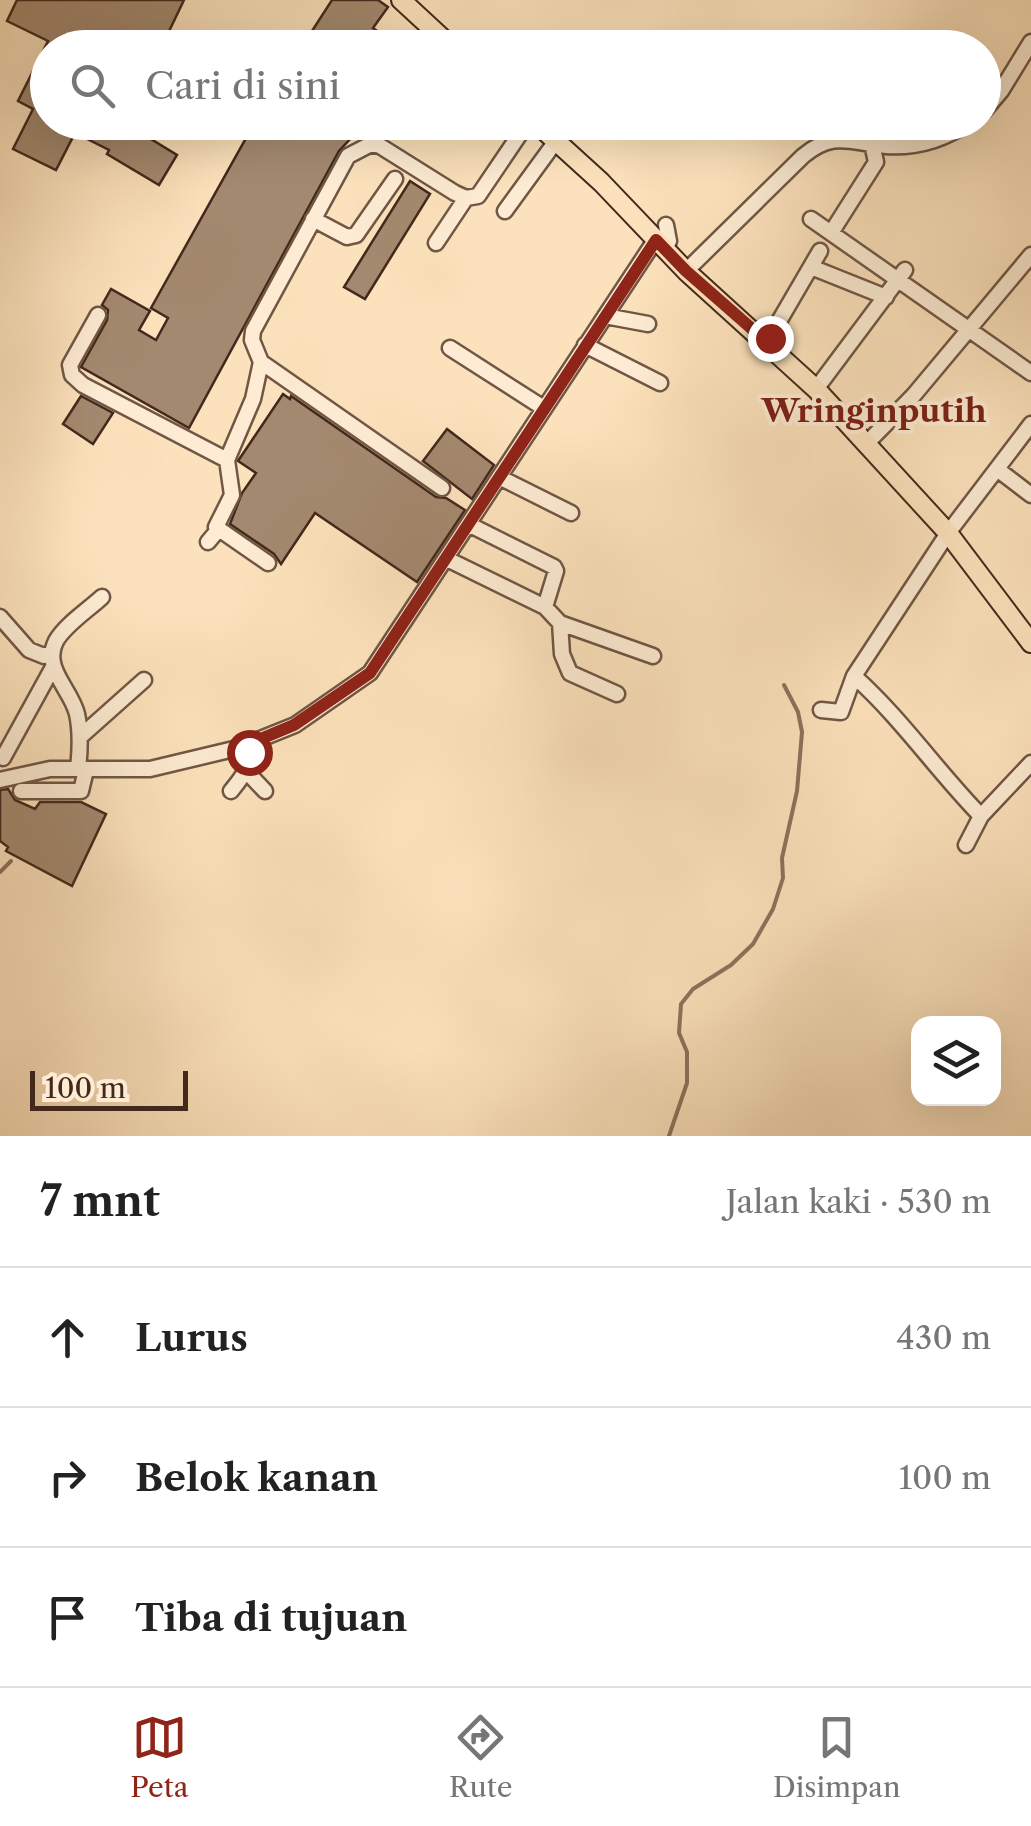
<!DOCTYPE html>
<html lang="id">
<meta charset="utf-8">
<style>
:root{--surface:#fff;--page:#f6f6f6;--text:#222;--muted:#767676;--line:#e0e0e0;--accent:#8f2418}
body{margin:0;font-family:"Libre Caslon Text",serif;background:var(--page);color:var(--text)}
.controls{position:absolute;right:30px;bottom:30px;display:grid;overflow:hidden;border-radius:20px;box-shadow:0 10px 40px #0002}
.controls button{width:90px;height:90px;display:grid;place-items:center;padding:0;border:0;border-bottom:2px solid var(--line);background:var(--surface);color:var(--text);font:50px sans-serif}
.scale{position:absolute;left:30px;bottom:25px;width:158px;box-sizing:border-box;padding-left:10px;border:5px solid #43281c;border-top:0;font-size:28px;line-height:35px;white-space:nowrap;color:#43281c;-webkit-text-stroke:8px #fdecd3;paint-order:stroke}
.stop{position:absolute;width:30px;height:30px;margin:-22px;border:8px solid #8f2418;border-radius:50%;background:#fff}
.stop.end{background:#8f2418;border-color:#fff;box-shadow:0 2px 10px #0008}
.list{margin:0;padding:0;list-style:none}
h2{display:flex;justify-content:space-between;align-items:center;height:130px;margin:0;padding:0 40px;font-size:42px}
h2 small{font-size:32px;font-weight:400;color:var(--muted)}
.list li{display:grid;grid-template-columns:65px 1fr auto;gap:30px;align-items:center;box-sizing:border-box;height:140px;padding:0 40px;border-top:2px solid var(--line)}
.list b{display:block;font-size:38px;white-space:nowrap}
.list em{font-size:32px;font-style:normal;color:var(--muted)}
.icon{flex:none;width:55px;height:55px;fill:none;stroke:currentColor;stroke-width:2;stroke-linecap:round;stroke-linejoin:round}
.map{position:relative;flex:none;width:1031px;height:1136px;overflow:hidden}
.search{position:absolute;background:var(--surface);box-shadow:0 10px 40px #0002;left:30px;right:30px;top:30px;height:110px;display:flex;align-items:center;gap:25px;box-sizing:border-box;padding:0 35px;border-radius:55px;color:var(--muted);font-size:38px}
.sheet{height:550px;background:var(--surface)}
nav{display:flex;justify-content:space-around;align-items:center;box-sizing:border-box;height:140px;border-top:2px solid var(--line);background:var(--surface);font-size:28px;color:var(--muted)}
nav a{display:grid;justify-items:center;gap:5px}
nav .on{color:var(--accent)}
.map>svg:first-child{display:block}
</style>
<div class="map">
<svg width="1031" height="1136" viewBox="0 0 1031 1136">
<rect width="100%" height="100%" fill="#fce2bc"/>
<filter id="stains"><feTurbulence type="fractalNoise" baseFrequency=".002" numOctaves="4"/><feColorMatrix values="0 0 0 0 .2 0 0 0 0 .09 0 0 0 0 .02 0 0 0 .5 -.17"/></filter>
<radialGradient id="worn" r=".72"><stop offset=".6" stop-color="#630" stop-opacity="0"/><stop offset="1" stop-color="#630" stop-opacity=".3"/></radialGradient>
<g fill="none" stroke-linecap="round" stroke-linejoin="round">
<!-- stream -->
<path stroke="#8c725c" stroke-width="4" d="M0,872L11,861
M669,1136L687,1083V1052L679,1033L681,1004L693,989L731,965L753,944L773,909L783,878L782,858L797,791L802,732L798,712L784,685"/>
</g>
<!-- building -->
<path fill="#a3896f" stroke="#43281c" stroke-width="2.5" d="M17,0H184L161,48H48V122H123L177,155L159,185L107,154L109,150L75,133L56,170L13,149L33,109L18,101L48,41L7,21Z
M332,0H378L388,7L373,28L401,48H301Z
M255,122H353L345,133L352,137L339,151L189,428L81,367L107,320L108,310L102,305L111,289L150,311L139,330L156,340L168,318L151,308Z
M410,181L430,194L365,299L344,287Z
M283,394L290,399L291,396L436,497L446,498L465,510L417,582L315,513L281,564L274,554L230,524L242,493L256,473L238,461Z
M81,396L113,413L93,444L63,424Z
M447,429L494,465L472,499L423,461Z
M8,789L15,800L35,809L40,802H81L106,814L72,886L6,851L8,847L0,841V790Z"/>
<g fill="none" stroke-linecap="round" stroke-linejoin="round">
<!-- minor casing -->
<g stroke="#715644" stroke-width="19">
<path id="minor" d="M984,111L1001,91L1031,42
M505,211L556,141
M313,219L347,237L356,235L395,179
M811,219L1031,373
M831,233L876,162L872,144
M436,243L466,198
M665,249L669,241L666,225
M811,267L886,297
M686,271L803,156C834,130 850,143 886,146C916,148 944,140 969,122
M98,315L70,365L72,375L83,385L227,460
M605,316L648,324
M767,342L820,251
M585,345L660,383
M450,348L542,407
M261,362L253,399L227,460L232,495L216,527L268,563
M816,389L905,270
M1031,424L948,533L854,676C902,719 937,771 981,816L1031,763
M866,444L913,396L1031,255
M997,469L1031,495
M499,477L571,513
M442,488L261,362L252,340L253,331L348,156L371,144L380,146L455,193L466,198L478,196L528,122
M470,525L554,567L556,571L545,607
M208,542L218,530
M447,559L545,607L560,623L653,656
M0,617L29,650L44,656L52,653
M560,623L562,654L570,673L617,694
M821,710L841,712L854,676
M80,737L144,680
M3,758L53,667
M78,769C80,751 81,732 77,714C71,689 42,668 56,641C65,625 88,610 102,597
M247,772L265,791
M0,780L50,769H150L238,748L295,725L370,673L656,239
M21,791H81L86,770
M231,791C244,775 253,765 246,745
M966,845L981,816"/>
</g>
<!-- major casing -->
<g stroke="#43281c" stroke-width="22">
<path id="major" d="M401,0L453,48
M535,122L601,182L686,271L816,389L948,533L1031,643"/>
</g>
<!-- minor -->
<use href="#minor" stroke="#fdecd3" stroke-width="14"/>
<!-- major -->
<use href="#major" stroke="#fce2bc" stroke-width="18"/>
</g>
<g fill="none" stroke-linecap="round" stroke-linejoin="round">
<!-- route -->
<path stroke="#8f2418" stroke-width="12" d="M249,752L246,745L294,725L370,673L656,240L686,271L767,342L770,338"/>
</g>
<g text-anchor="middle" stroke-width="8" stroke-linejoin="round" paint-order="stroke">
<!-- quarter labels -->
<g font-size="32" font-weight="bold" fill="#7a1f14" stroke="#fdecd3">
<text x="874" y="422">Wringinputih</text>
</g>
</g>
<rect width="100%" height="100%" filter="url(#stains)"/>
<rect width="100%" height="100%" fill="url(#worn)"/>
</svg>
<div class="controls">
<button><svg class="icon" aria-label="layers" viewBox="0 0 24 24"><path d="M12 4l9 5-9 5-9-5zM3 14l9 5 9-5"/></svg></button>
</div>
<div class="scale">100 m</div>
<div class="stop" style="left:249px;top:752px"></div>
<div class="stop end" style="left:770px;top:338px"></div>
<div class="search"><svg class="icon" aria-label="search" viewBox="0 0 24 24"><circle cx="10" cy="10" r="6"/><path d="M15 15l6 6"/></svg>Cari di sini</div>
</div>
<section class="sheet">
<h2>7 mnt<small>Jalan kaki · 530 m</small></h2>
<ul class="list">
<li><svg class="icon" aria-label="ahead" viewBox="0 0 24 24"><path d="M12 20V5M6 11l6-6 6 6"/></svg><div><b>Lurus</b></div><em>430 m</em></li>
<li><svg class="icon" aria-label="right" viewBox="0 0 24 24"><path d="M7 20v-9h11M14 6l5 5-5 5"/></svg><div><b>Belok kanan</b></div><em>100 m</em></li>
<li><svg class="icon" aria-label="arrive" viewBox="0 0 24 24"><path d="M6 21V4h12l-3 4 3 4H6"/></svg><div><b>Tiba di tujuan</b></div></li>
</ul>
</section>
<nav>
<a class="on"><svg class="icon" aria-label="map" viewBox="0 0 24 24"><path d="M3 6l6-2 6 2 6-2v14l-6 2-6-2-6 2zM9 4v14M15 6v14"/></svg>Peta</a>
<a><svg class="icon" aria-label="directions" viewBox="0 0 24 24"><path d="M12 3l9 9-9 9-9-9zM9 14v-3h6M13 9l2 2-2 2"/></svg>Rute</a>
<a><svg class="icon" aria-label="saved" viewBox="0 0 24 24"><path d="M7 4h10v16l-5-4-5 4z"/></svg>Disimpan</a>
</nav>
